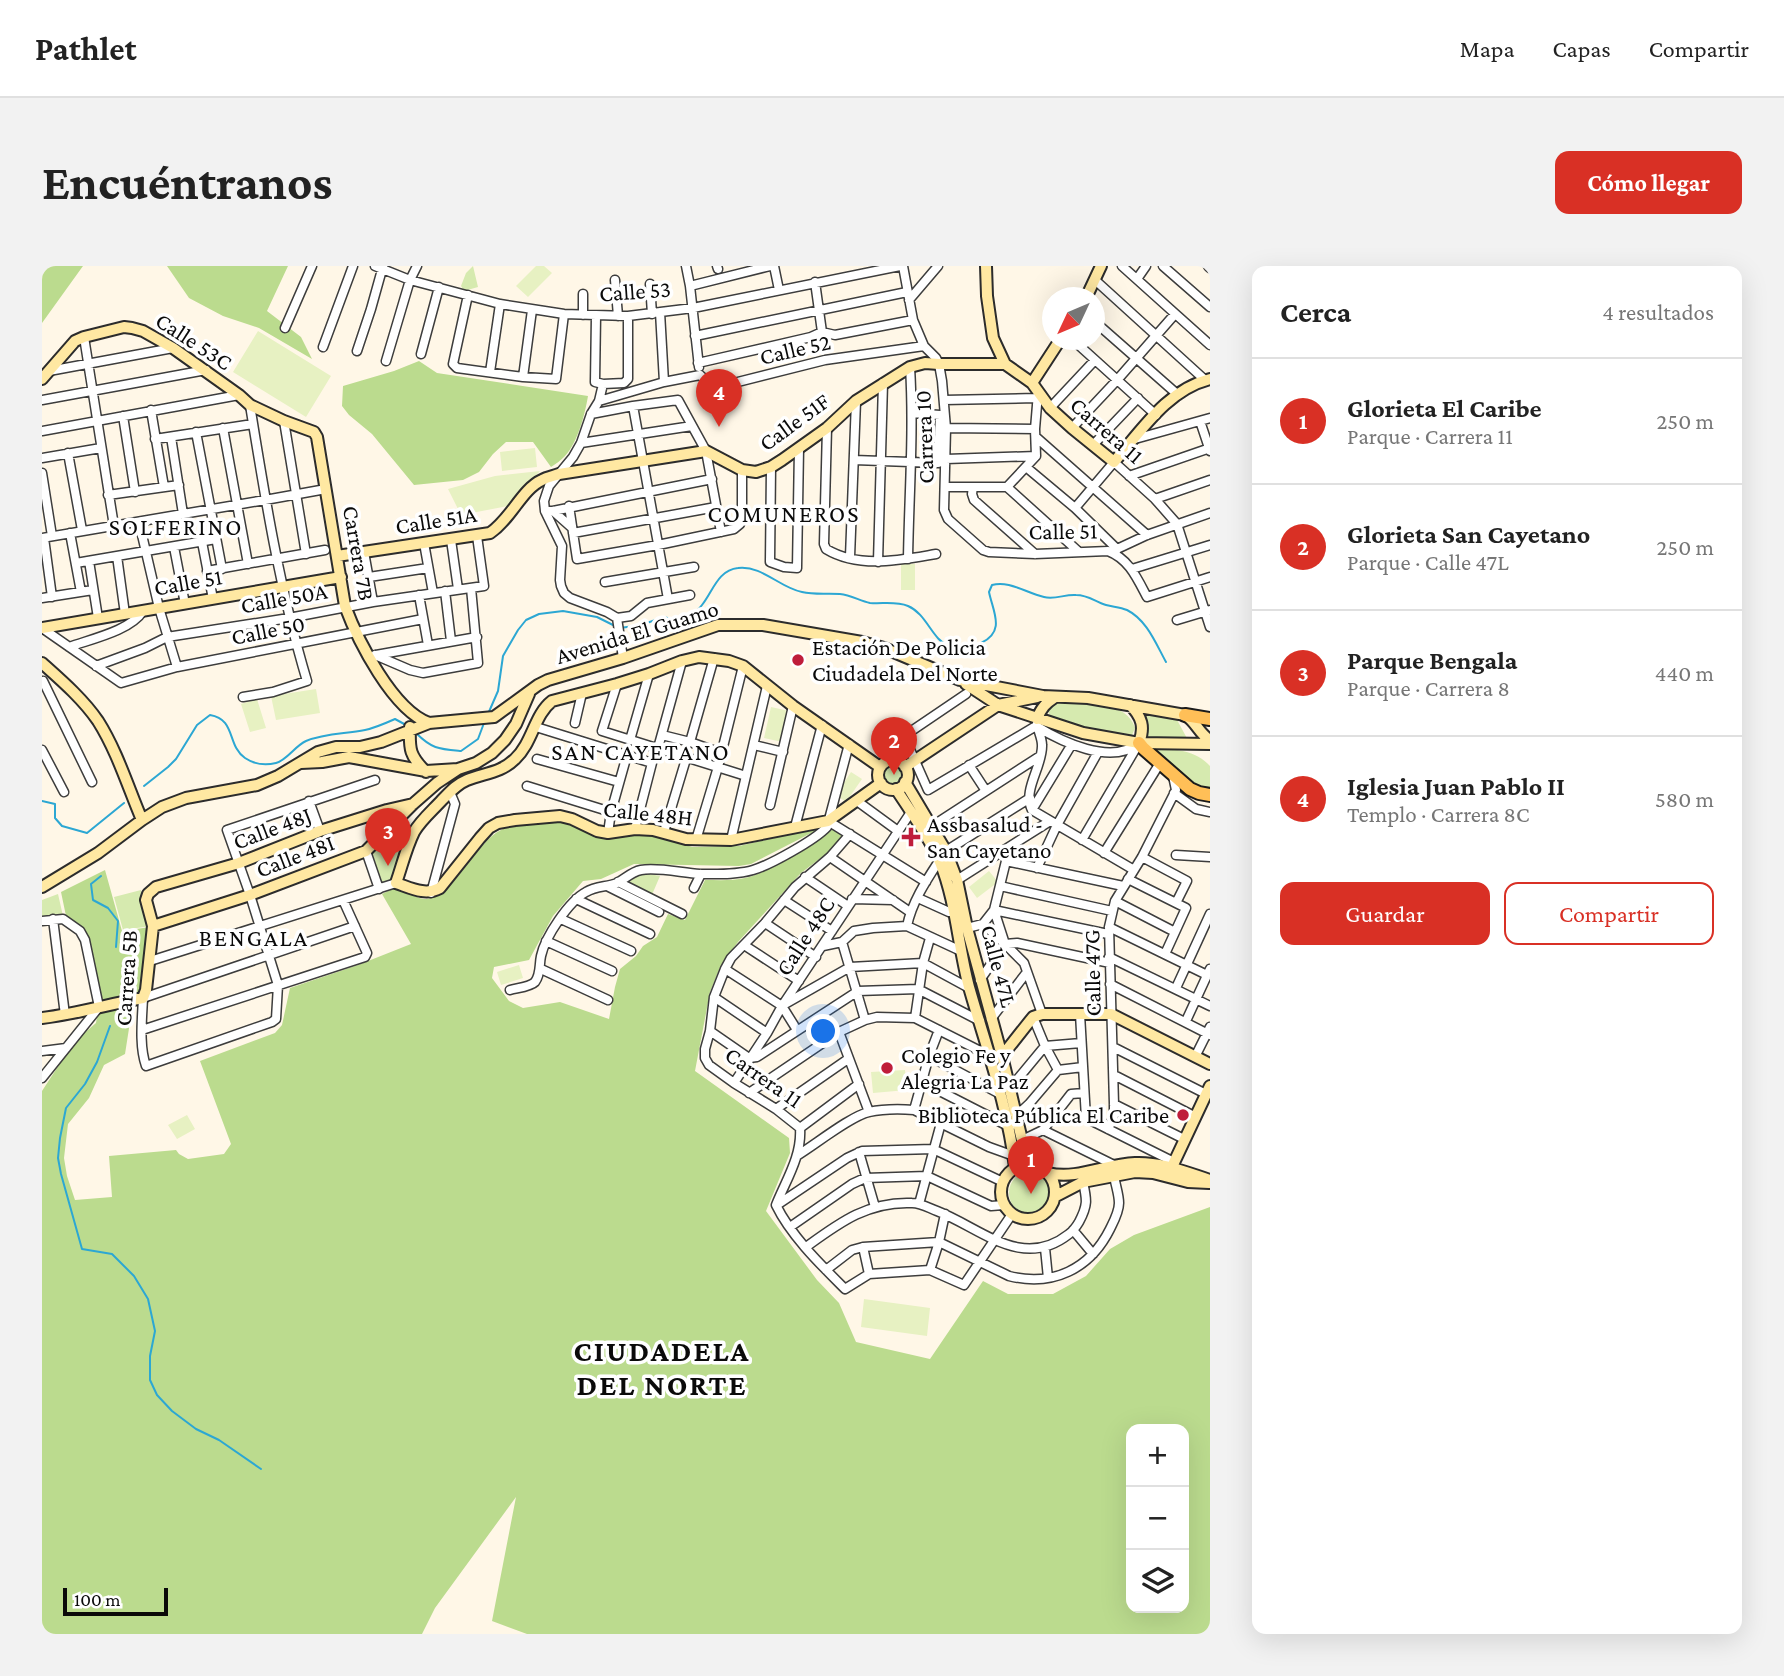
<!DOCTYPE html>
<html lang="es">
<meta charset="utf-8">
<style>
:root{--surface:#fff;--page:#f2f2f2;--text:#222;--muted:#767676;--line:#e0e0e0;--accent:#d93025}
body{margin:0;font-family:"Crimson Pro",serif;background:var(--page);color:var(--text)}
.controls{position:absolute;right:21px;bottom:21px;display:grid;overflow:hidden;border-radius:14px;box-shadow:0 7px 28px #0002}
.controls button{width:63px;height:63px;display:grid;place-items:center;padding:0;border:0;border-bottom:2px solid var(--line);background:var(--surface);color:var(--text);font:35px sans-serif}
.compass{position:absolute;left:1000px;top:21px;width:63px;height:63px;border-radius:50%;background:var(--surface);box-shadow:0 7px 28px #0002;rotate:226deg}
.scale{position:absolute;left:21px;bottom:18px;width:105px;box-sizing:border-box;padding-left:7px;border:4px solid #0a0a0a;border-top:0;font-size:19px;line-height:24px;white-space:nowrap;color:#0a0a0a;-webkit-text-stroke:5px #fff;paint-order:stroke}
.you{position:absolute;left:782px;top:766px;width:24px;height:24px;margin:-18px;border:5px solid #fff;border-radius:50%;background:#1a73e8;box-shadow:0 0 0 10px #1a73e833}
.badge{display:grid;place-items:center;width:46px;height:46px;border-radius:50%;background:var(--accent);color:#fff;font-size:23px;font-weight:700}
.pin{position:absolute;translate:-50% -58px;filter:drop-shadow(0 2px 4px #0008)}
.pin::after{content:'';position:absolute;top:37px;width:24px;height:21px;background:inherit;clip-path:polygon(0 0,100% 0,50% 100%)}
.list{margin:0;padding:0;list-style:none}
h2{display:flex;justify-content:space-between;align-items:center;height:91px;margin:0;padding:0 28px;font-size:30px}
h2 small{font-size:23px;font-weight:400;color:var(--muted)}
.list li{display:grid;grid-template-columns:46px 1fr auto;gap:21px;align-items:center;box-sizing:border-box;height:126px;padding:0 28px;border-top:2px solid var(--line)}
.list b{display:block;font-size:26px;white-space:nowrap}
.list p{margin:0;font-size:23px;white-space:nowrap;color:var(--muted)}
.list em{font-size:23px;font-style:normal;color:var(--muted)}
.actions{display:flex;gap:14px;padding:21px 28px}
.actions a{flex:1;padding:16px 0;border:2px solid var(--accent);border-radius:14px;text-align:center;font-size:24px;color:var(--accent)}
.actions .main{background:var(--accent);color:#fff}
.icon{flex:none;width:38px;height:38px;fill:none;stroke:currentColor;stroke-width:2;stroke-linecap:round;stroke-linejoin:round}
.map{position:relative;flex:none;width:1168px;height:1368px;overflow:hidden;border-radius:14px}
header{display:flex;align-items:center;gap:42px;box-sizing:border-box;height:98px;padding:0 35px;background:var(--surface);border-bottom:2px solid var(--line)}
header strong{font-size:33px}
nav{display:flex;gap:38px;margin-inline-start:auto;font-size:24px}
.intro{display:flex;align-items:center;justify-content:space-between;box-sizing:border-box;height:168px;padding:0 42px}
h1{margin:0;font-size:49px}
.button{padding:18px 32px;border-radius:14px;background:var(--accent);color:#fff;font-size:24px;font-weight:700}
main{display:flex;gap:42px;padding:0 42px}
aside{flex:1;background:var(--surface);border-radius:14px;box-shadow:0 7px 28px #0002}
.map>svg:first-child{display:block}
</style>
<header>
<strong>Pathlet</strong>
<nav><a>Mapa</a><a>Capas</a><a>Compartir</a></nav>
</header>
<div class="intro"><h1>Encuéntranos</h1><a class="button">Cómo llegar</a></div>
<main>
<div class="map">
<svg width="1168" height="1368" viewBox="0 0 1168 1368">
<rect width="100%" height="100%" fill="#fff7e7"/>
<!-- green -->
<path fill="#d6eaaf" d="M431,0L436,21L422,25L419,20L424,7Z
M1022,435C1045,436 1086,436 1093,462L1090,469C1068,470 1028,461 1008,451L1006,443L1011,436Z
M1097,446L1134,452L1147,476L1102,474Z
M1105,480C1128,484 1152,482 1168,500V525L1155,521L1136,503Z
M840 509a12 12 0 1 1 24 0a12 12 0 1 1-24 0Z
M353,563H372L353,614L340,617L330,586Z
M607,608L618,610L609,631L582,618L598,609Z
M99,624L109,660L81,664L72,631Z
M16,628L21,650L0,654V634Z
M967 927a22 22 0 1 1 44 0a22 22 0 1 1-44 0Z"/>
<!-- forest -->
<path fill="#bbdb8e" fill-rule="evenodd" d="M0,0H41L0,57Z
M125,0H246L225,45L259,71L270,93L217,62L181,50L147,32Z
M377,95L395,107L546,130C543,148 536,176 523,190C519,194 514,198 509,201L491,176H464L451,188L437,206L421,214L372,219L330,168L307,149L300,140L301,120L352,105Z
M529,557L562,572H574L594,568L621,571L650,581L697,580L781,561L709,598L697,600L592,598L559,613L541,615L511,650L487,694L452,701L450,712L467,735L481,742L518,736L567,753L573,721L578,703L594,690L601,680L615,671L626,648L643,654L663,614C676,614 690,615 703,612C726,607 773,578 790,561L802,570L784,588L759,607L696,676L679,699L668,726L653,805L747,872L748,887L724,945L775,1014L797,1037L814,1076L888,1093L941,1015L966,1028H1011L1044,1010L1068,983L1092,969L1168,941V1368H485L450,1355L474,1231L393,1342L380,1368H0V825L32,776L54,757L58,731L47,672L41,663L24,650L19,626L63,604L80,665L108,661L97,728L88,756L83,788L62,799L47,832L26,858L22,892L25,910L33,934L70,931L67,890L134,884L137,888L146,893L182,888L189,878L158,795L233,767L240,759L248,722L316,699L369,678L340,628L354,621C363,625 375,633 384,633C410,632 435,575 459,564C480,554 507,557 529,557ZM1089,1163H1142V1342H1089Z"/>
<!-- pitch -->
<path fill="#e7f1c2" d="M494,0H502L510,7L486,31L474,20Z
M216,65L289,110L264,151L191,106Z
M493,182L495,201L460,205L458,186Z
M498,205L466,240L419,249L406,223L453,210Z
M859,298H873V324H859Z
M274,423L278,447L234,454L229,430Z
M215,433L224,462L208,466L199,438Z
M729,441L747,445L740,476L722,472Z
M809,506L820,513L804,536L794,529Z
M947,605L956,616L935,632L927,621Z
M477,699L481,712L459,719L455,706Z
M863,804L865,824L831,827L829,806Z
M145,849L153,863L135,873L126,859Z
M822,1033L888,1042L885,1070L819,1061Z"/>
<g fill="none" stroke-linecap="round" stroke-linejoin="round">
<!-- stream -->
<path stroke="#2ca7d3" stroke-width="2" d="M578,362L599,359L622,351L640,356C647,352 655,346 660,339C671,325 676,304 696,302C720,299 738,322 760,326C773,329 785,327 798,328C809,329 818,335 828,337C841,338 854,335 866,340C885,348 890,374 907,380C911,381 915,381 918,381C925,381 933,380 939,377C964,365 951,346 947,326L950,319C967,314 984,327 1002,331C1013,334 1023,328 1034,329C1047,329 1053,336 1064,339C1072,341 1078,341 1085,344C1105,354 1114,378 1124,396
M446,448L456,425L461,390L476,364L484,354L497,348L521,345L555,351L573,360
M374,467C390,483 397,483 419,485L436,473L442,457
M102,520L126,501L134,493L155,459L168,449C194,453 185,480 203,492C212,498 222,500 234,497C245,494 253,480 264,475C283,467 303,468 323,464C333,462 344,457 353,453L364,459
M0,535L13,538V552L20,560L45,567L82,537
M59,610L49,618L51,634L66,642L76,655L74,681
M68,760L55,796L43,818L24,842L18,872L16,892L19,908L40,983L70,988L92,1010L106,1033L113,1065L108,1090V1114L115,1129L130,1145L154,1163L177,1174L219,1203"/>
<!-- street casing -->
<g stroke="#3d3d3d" stroke-width="11">
<path id="street" d="M333,0L368,14L458,38L522,48L586,50L651,42L858,0
M644,0L648,20L657,101
M675,0L676,3
M732,0L737,24
M861,0L871,54L882,80L894,92L897,98L900,115L904,162L902,244L906,253L941,284L947,286L993,288L1066,285C1087,293 1095,312 1105,331L1168,311
M1080,0L1168,79
M1121,0L1168,41
M1166,0L1168,2
M1095,13L1104,0
M573,14L576,50
M1053,14L1163,114
M773,16L780,66
M608,18L610,48
M648,20L728,0
M426,29L411,98L415,102L481,111L514,113L522,48
M867,34L896,0
M618,46L622,116
M541,49V28
M554,50L553,116L561,118L582,117L586,113V50
M1052,55L1135,128
M243,62L270,0
M653,70L865,26
M42,71L72,260
M1031,74L1114,149
M281,81L311,0
M315,85L329,43L341,0
M379,88L397,21
M344,95L368,14L375,0
M656,97L769,71L780,66L793,69L871,54
M7,105L131,82
M448,106L458,38
M658,109L670,120L676,121L783,94L882,80
M481,111L490,44
M561,118L557,135L549,148L539,177L531,191L507,220L502,235L503,245L520,280L518,314L519,320L522,327L528,332L565,346L575,352
M0,134L164,104
M902,134L994,132
M557,135L622,116L658,109
M591,140L626,333
M1008,142L1053,94
M109,144L122,221
M549,148L591,140L636,134L664,185L679,266
M81,150L93,226
M242,155L264,288
M1158,155L1168,185
M181,162L206,298
M785,162L782,278L784,283C817,303 858,294 894,288
M904,162L993,163
M1030,162L1076,113L1133,48
M0,165L197,129
M154,166L180,303
M129,171L141,248
M995,172L1105,269
M113,173L211,158
M1093,173L1168,152
M539,177L650,160
M1051,179L1096,132
M26,187L40,264
M0,192L59,182
M904,193L994,190
M812,194L896,197L898,149L870,147
M729,201L728,296L742,301L755,302L757,182
M984,201L1033,242L1075,283
M0,207L10,270
M1087,210L1168,182
M904,221H965L994,190L993,163L996,127
M931,221L930,228L932,234L993,288
M965,221L1037,286
M66,229L137,219
M1113,233L1168,214
M527,240L535,293L616,279L692,263L698,258L700,253V204
M1033,242L1072,196L1113,233L1135,258L1168,361
M503,245H511L670,213
M511,245L529,261
M97,256L117,342L135,401
M28,267L39,326
M531,267L674,241
M0,272L223,234L284,223
M2,272L10,331
M409,274L416,323
M160,276L171,333
M382,277L391,327
M132,281L143,338
M1074,285L1075,283L1105,269L1168,247
M322,286L331,336
M75,290L83,348
M808,291L814,135
M866,293C867,229 872,165 868,101
M47,295L56,352
M836,296L841,117
M34,297L174,273
M1090,303L1168,279
M165,305L283,284
M327,311L386,302
M563,316L652,301
M403,325L409,375
M377,329L386,379
M0,332L51,324
M575,352L589,350L605,337L648,329
M575,352L581,392
M1135,354L1168,344
M0,362L79,417L135,401L381,353
M27,381C49,373 88,365 101,345
M333,389L368,404L381,407L436,397L429,322
M334,389L435,371
M54,400L103,382L125,371L247,352L331,336L442,320L435,270
M1,415L50,516
M575,418L560,465L704,510
M924,428L862,470L886,524L994,460
M201,431L231,426L265,415C238,325 223,232 208,139
M533,457L540,427
M995,458C996,465 1000,472 1000,479C1001,500 980,524 990,544L1092,604
M994,460C1020,476 1068,499 1096,478
M494,461L610,497L593,563
M620,469L648,476L679,487
M588,474L607,408
M648,476L672,392
M712,479L741,486
M616,482L640,395
M0,484L22,526
M495,493L577,516
M927,499L944,525
M485,520L569,546
M1132,527L1154,543L1168,546
M267,535L278,565
M815,535L856,565
M728,539L751,440
M990,544L1030,478
M786,555L884,616
M890,560L998,490
M753,561L780,459
M622,566L644,493
M566,567L569,546L585,489
M654,574L676,501L701,400
M689,574L725,420
M1040,574L1097,477
M324,585L337,623
M904,585L988,532
M1062,587L1118,497
M1134,589L1168,591
M788,591L868,646
M1100,591L1145,615L1134,637
M995,602L1015,559L1056,486
M763,611L806,640
M1086,613L1144,642L1123,688
M915,614L1008,555
M576,616L640,648
M565,620L617,646
M958,620L1070,645
M652,622L659,608
M389,627L413,538L408,526
M876,632L907,646L915,643
M534,633L608,668
M810,633L851,634
M742,634L790,665
M1073,635L1133,666
M11,653L23,749
M519,653L589,685
M0,655L21,653L38,665L43,674L57,741L0,812
M723,657L774,691
M941,658L961,676
M313,660L101,732C100,754 97,780 104,800L230,756L234,753L236,719L208,629L185,564L333,514
M865,660C870,636 884,615 897,595
M1067,661L1165,709
M925,662L941,658L952,644L1066,668
M504,675L570,705
M800,676L823,754
M963,678L975,677L1068,697
M702,679L757,715
M781,680L800,676L812,665L831,662L865,660L919,685
M1067,691L1168,740
M108,695L354,617
M499,703L566,734
M683,703L740,740L755,764
M938,714L963,678
M1068,718L1168,769
M1134,722L1168,648
M468,724C475,722 488,721 493,716C499,708 497,699 499,690C503,671 527,635 544,626C554,620 565,621 575,617C583,613 589,606 599,604C616,601 640,607 658,608C675,608 694,609 711,604C728,599 773,574 785,561L807,478
M672,731L725,767
M743,738L808,701L881,697L927,722
M1000,748L982,697L963,678L952,644L964,595L1081,620
M1038,748L1044,852
M991,751L1003,780L1016,804
M873,752L881,697L888,672
M949,753L985,706
M1144,755L1168,703
M100,764L323,691L325,687L301,634
M668,765L707,792L715,791L816,725L876,723L938,755
M797,766L827,846
M1003,780L1039,777
M1071,781L1164,828
M0,785L24,782
M887,790L958,828
M1153,791L1168,761
M1016,804L1041,801
M1072,809L1154,851
M880,816L968,861
M692,817L725,767L740,740L869,546
M967,821L974,815L1003,780
M707,827L797,766L823,754L835,751L873,752L948,790
M1072,838L1142,873
M734,843L806,793
M872,844L887,790L897,764
M1012,848L1020,852H1044L1132,896
M974,850L987,838L1016,804
M758,862C760,890 744,914 734,939C749,970 779,999 803,1023L827,1008L888,1004L922,1019L970,948
M758,862L734,843L692,817L667,799L663,792V783L668,765L672,731L683,703L689,692L723,657L753,621L788,591L808,568
M758,862L817,818
M1066,863L1072,850V838L1067,661L1073,635L1100,591L1134,524L1131,510
M1001,864L1072,899
M980,874L1001,864L1029,828L1042,827
M817,886L833,941
M756,889C774,878 809,850 827,846C841,843 858,843 872,844L947,881L972,890
M877,938L899,857
M735,939L805,892L820,885L891,883L961,916
M748,961L810,918L823,912L885,910L949,940L962,939
M1031,964L1051,988
M764,981C797,957 826,935 870,937C879,937 887,942 895,945C939,962 980,1005 1027,968C1031,965 1034,961 1037,956C1046,939 1045,934 1041,916
M821,981L827,1008
M1003,982L1006,1012
M784,1004L810,984L821,981L897,976L967,1010C1011,1021 1048,1003 1068,963C1072,955 1077,946 1077,937C1077,928 1073,918 1072,909
M888,1004L897,976L903,948"/>
</g>
<!-- secondary casing -->
<g stroke="#2c2c2c" stroke-width="14">
<path id="secondary" d="M944,0L945,30L951,72L963,98L990,117L1008,142L1030,162L1072,196C1099,165 1126,123 1168,113
M1044,32L1059,0
M0,113L33,75L42,71L82,61L90,62L101,65L131,82L197,129L208,139L242,155L272,166L275,171L303,340C316,375 351,444 387,457
M990,117L1018,74
M295,290L448,267C469,253 480,223 500,214C505,211 512,210 517,208L664,185L700,204L714,206L729,201L740,194L785,162L814,135L868,101L883,97L897,98H963
M0,362L299,311
M0,397C19,414 41,433 56,455C75,485 86,521 100,554
M924,418L956,439L1041,467L1097,477L1168,478
M1088,439C1100,451 1103,461 1097,477
M995,453C999,442 1004,437 1013,431
M368,461C367,484 368,490 384,506
M836 509a15 15 0 1 1 30 0a15 15 0 1 1-30 0Z
M259,497L280,496L307,491L384,505L416,503L434,497L450,487L463,474L474,458L487,428
M838,501L751,440L701,400L687,395L657,391L640,395L607,408L575,418L510,435C492,449 491,476 473,493C459,507 442,507 425,514C415,518 408,526 400,534C391,544 379,554 372,566C364,582 360,600 354,617C369,622 383,630 398,622L438,572L447,562L456,557L473,554L518,550L530,553L555,565L566,567L593,563L611,564L644,573L689,574L786,555L839,517
M863,501L956,439L995,431
M863,516L904,585L915,614L925,662L960,790L980,874L985,885L996,900
M854,523C869,546 887,571 898,596C914,635 916,680 927,721C944,781 966,840 973,902
M0,621L56,587L100,554L120,541L144,532L215,519L236,510L276,486L294,481H318L339,476L387,457L452,451L496,419L506,414L581,392L676,359H721L820,376L842,382L918,414L1001,430L1046,432L1143,449C1154,455 1157,468 1168,474
M111,660L208,629L324,585L371,538L395,517L416,503
M0,752C34,748 67,738 101,732L104,724L111,660L104,634L106,628L114,621L197,597L278,565L345,544L371,538
M955,790H960L991,751L1000,748H1069L1168,798
M959 926a27 27 0 1 1 54 0a27 27 0 1 1-54 0Z
M1128,905L1168,820
M1006,907C1035,914 1064,898 1093,897C1120,896 1143,906 1168,914
M1014,930L1041,916L1093,906L1111,907L1146,916L1167,917"/>
</g>
<!-- primary casing -->
<g stroke="#1b1b1b" stroke-width="16">
<path id="primary" d="M1143,449L1168,453
M1097,477L1101,482L1148,523L1157,527L1168,529"/>
</g>
<!-- street -->
<use href="#street" stroke="#fff" stroke-width="8"/>
<!-- secondary -->
<use href="#secondary" stroke="#ffe8a2" stroke-width="10"/>
<!-- primary -->
<use href="#primary" stroke="#ffbf57" stroke-width="12"/>
</g>
<!-- markers -->
<g fill="#bf1d3b" stroke="#fff" stroke-width="2.5">
<circle cx="756" cy="394" r="7"/>
<path d="M865.5 560.5h7v7h7v7h-7v7h-7v-7h-7v-7h7z"/>
<circle cx="845" cy="802" r="7"/>
<circle cx="1141" cy="849" r="7"/>
</g>
<g text-anchor="middle" stroke-width="7" stroke-linejoin="round" paint-order="stroke">
<!-- street labels -->
<g font-size="23" fill="#0a0a0a" stroke="#fff">
<text transform="translate(593 25) rotate(-4)" y="8">Calle 53</text>
<text transform="translate(152 75) rotate(33)" y="8">Calle 53C</text>
<text transform="translate(753 83) rotate(-13)" y="8">Calle 52</text>
<text transform="translate(752 156) rotate(-36)" y="8">Calle 51F</text>
<text transform="translate(1065 164) rotate(41)" y="8">Carrera 11</text>
<text transform="translate(882 171) rotate(-92)" y="8">Carrera 10</text>
<text transform="translate(394 254) rotate(-9)" y="8">Calle 51A</text>
<text transform="translate(1021 265) rotate(-1)" y="8">Calle 51</text>
<text transform="translate(317 287) rotate(80)" y="8">Carrera 7B</text>
<text transform="translate(146 316) rotate(-10)" y="8">Calle 51</text>
<text transform="translate(242 332) rotate(-10)" y="8">Calle 50A</text>
<text transform="translate(226 364) rotate(-11)" y="8">Calle 50</text>
<text transform="translate(595 366) rotate(-17)" y="8">Avenida El Guamo</text>
<text transform="translate(606 547) rotate(6)" y="8">Calle 48H</text>
<text transform="translate(230 562) rotate(-21)" y="8">Calle 48J</text>
<text transform="translate(253 590) rotate(-21)" y="8">Calle 48I</text>
<text transform="translate(763 670) rotate(-57)" y="8">Calle 48C</text>
<text transform="translate(957 700) rotate(75)" y="8">Calle 47L</text>
<text transform="translate(1050 707) rotate(-91)" y="8">Calle 47G</text>
<text transform="translate(84 712) rotate(-86)" y="8">Carrera 5B</text>
<text transform="translate(722 811) rotate(35)" y="8">Carrera 11</text>
</g>
<!-- poi labels -->
<g font-size="23" fill="#0a0a0a" stroke="#fff" text-anchor="start">
<text x="770" y="389">Estación De Policia<tspan x="770" dy="26">Ciudadela Del Norte</tspan></text>
<text x="885" y="566">Assbasalud -<tspan x="885" dy="26">San Cayetano</tspan></text>
<text x="859" y="797">Colegio Fe y<tspan x="859" dy="26">Alegria La Paz</tspan></text>
<text x="1127" y="857" text-anchor="end">Biblioteca Pública El Caribe</text>
</g>
<!-- neighbourhood labels -->
<g font-size="24" letter-spacing="2" fill="#0a0a0a" stroke="#fff">
<text x="742" y="256">COMUNEROS</text>
<text x="134" y="269">SOLFERINO</text>
<text x="599" y="494">SAN CAYETANO</text>
<text x="212" y="680">BENGALA</text>
</g>
<!-- district labels -->
<g font-size="30" font-weight="bold" letter-spacing="2" fill="#0a0a0a" stroke="#fff">
<text x="620" y="1095">CIUDADELA<tspan x="620" dy="34">DEL NORTE</tspan></text>
</g>
</g>
</svg>
<div class="controls">
<button>+</button>
<button>−</button>
<button><svg class="icon" aria-label="layers" viewBox="0 0 24 24"><path d="M12 4l9 5-9 5-9-5zM3 14l9 5 9-5"/></svg></button>
</div>
<svg class="compass" viewBox="-18 -18 36 36"><path d="M0-13l5 13h-10z" fill="#e53935"/><path d="M0 13l5-13h-10z" fill="#767676"/></svg>
<div class="scale">100 m</div>
<div class="you"></div>
<div class="pin badge" style="left:989px;top:928px">1</div>
<div class="pin badge" style="left:852px;top:509px">2</div>
<div class="pin badge" style="left:346px;top:600px">3</div>
<div class="pin badge" style="left:677px;top:161px">4</div>
</div>
<aside>
<h2>Cerca<small>4 resultados</small></h2>
<ul class="list">
<li><span class="badge">1</span><div><b>Glorieta El Caribe</b><p>Parque · Carrera 11</p></div><em>250 m</em></li>
<li><span class="badge">2</span><div><b>Glorieta San Cayetano</b><p>Parque · Calle 47L</p></div><em>250 m</em></li>
<li><span class="badge">3</span><div><b>Parque Bengala</b><p>Parque · Carrera 8</p></div><em>440 m</em></li>
<li><span class="badge">4</span><div><b>Iglesia Juan Pablo II</b><p>Templo · Carrera 8C</p></div><em>580 m</em></li>
</ul>
<div class="actions"><a class="main">Guardar</a><a>Compartir</a></div>
</aside>
</main>
